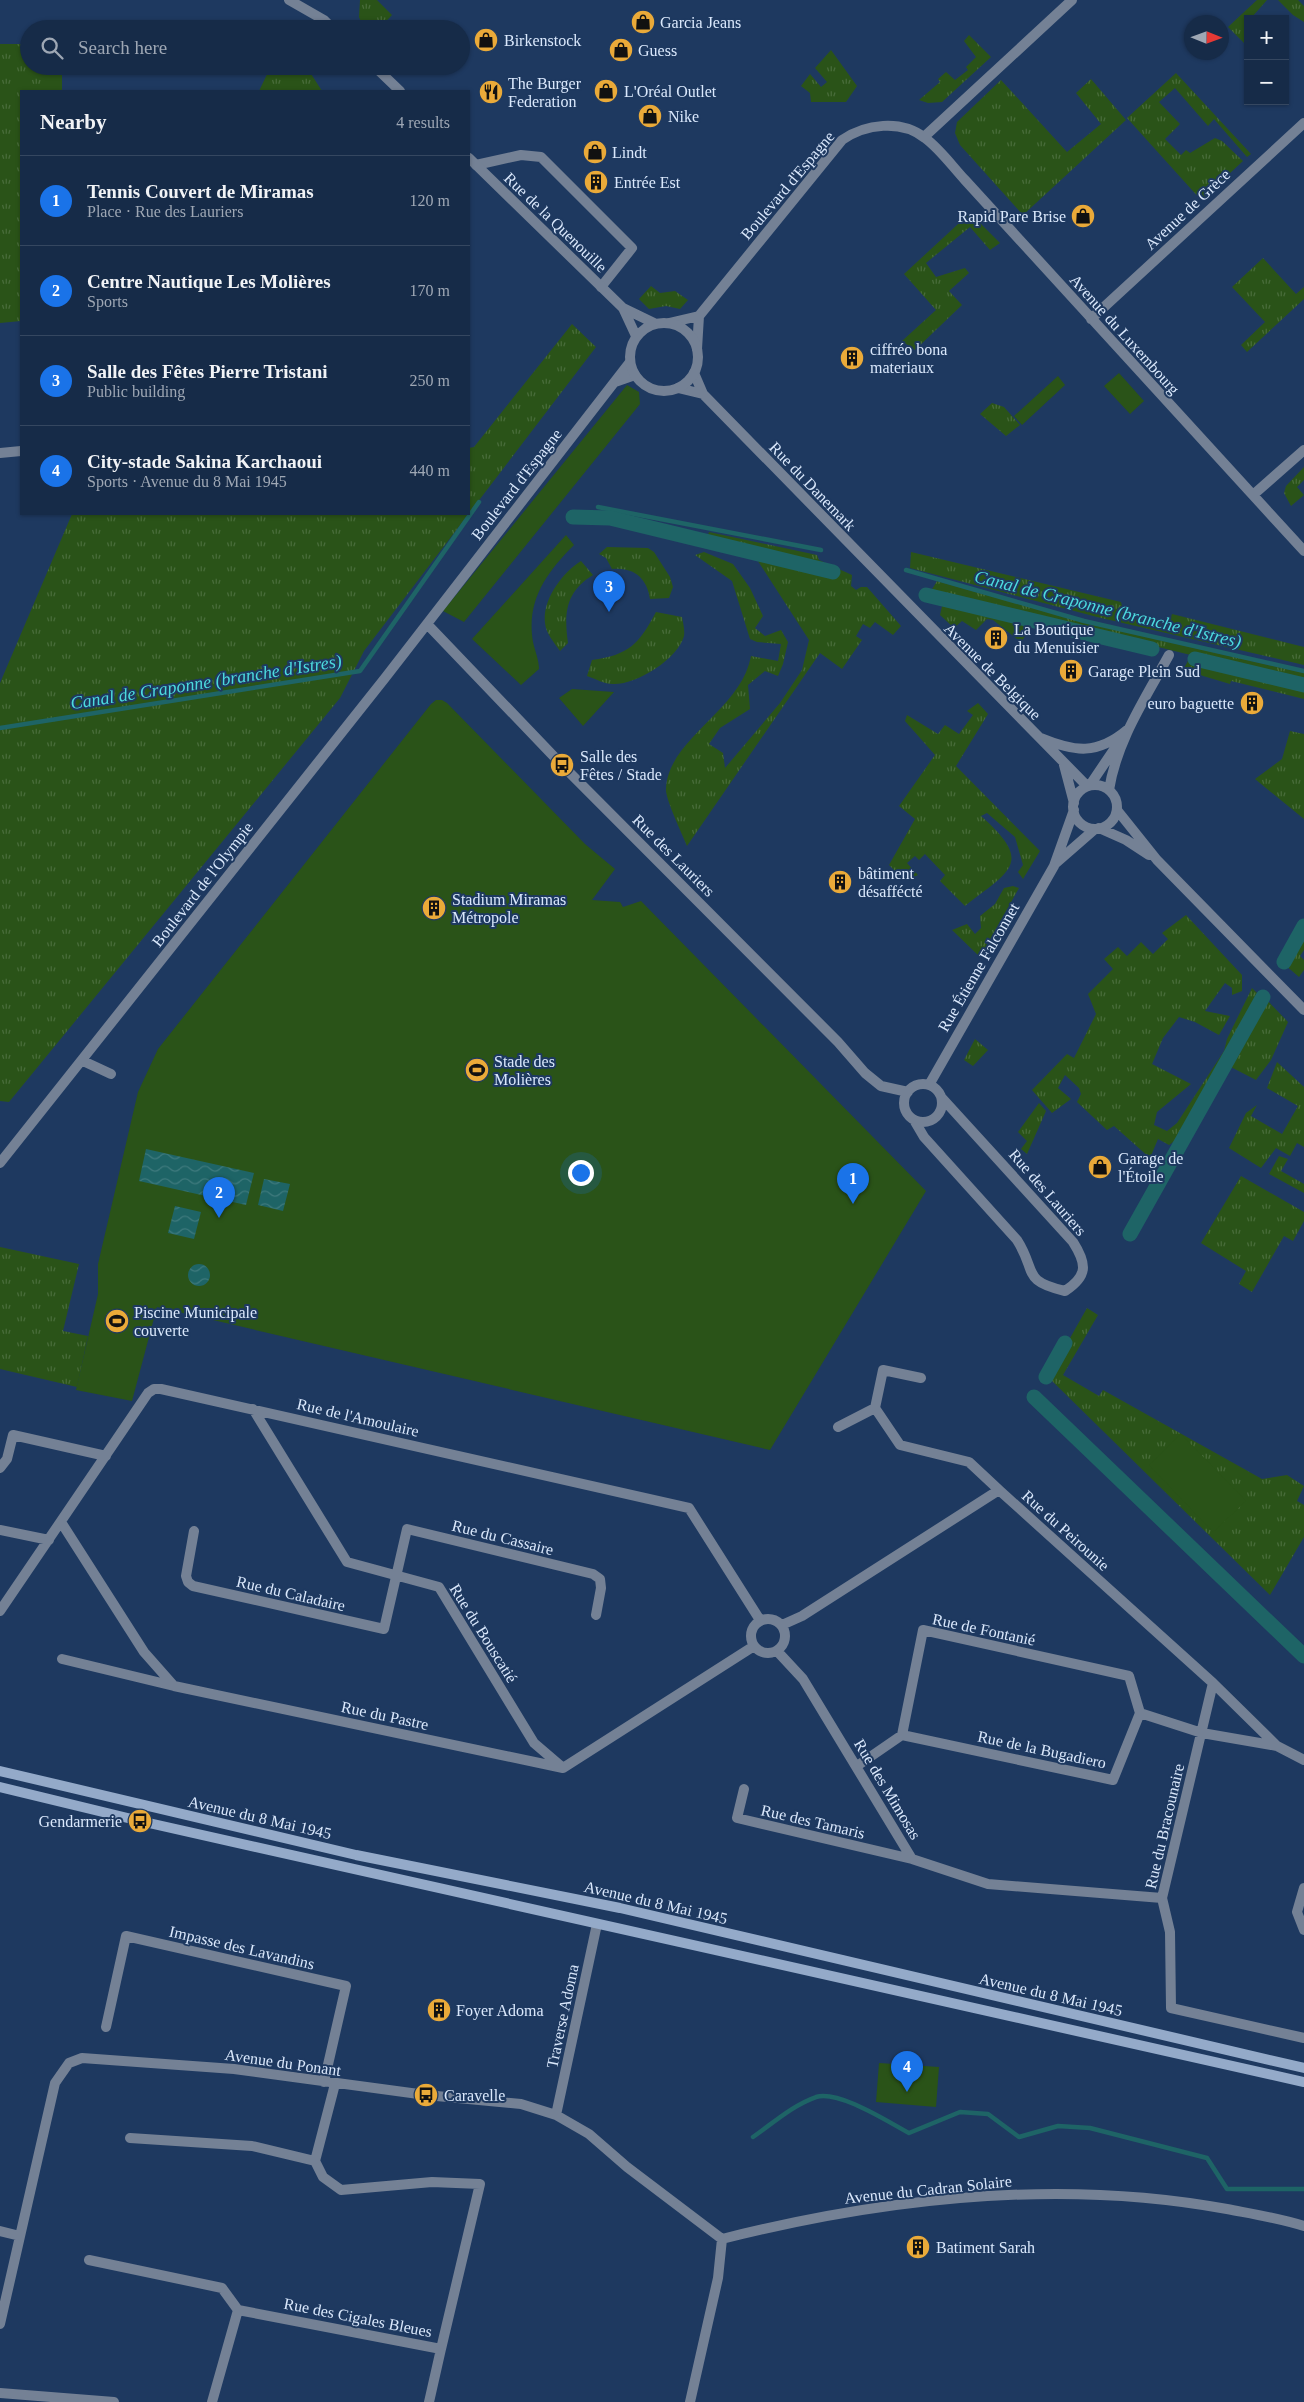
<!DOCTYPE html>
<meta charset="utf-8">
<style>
:root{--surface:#162b48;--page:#1f334f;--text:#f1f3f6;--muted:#9ea7b4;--line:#354760;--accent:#1a73e8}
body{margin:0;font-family:Georgia,serif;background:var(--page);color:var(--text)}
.controls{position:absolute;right:15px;top:15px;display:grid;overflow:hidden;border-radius:0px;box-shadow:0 1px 4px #0004}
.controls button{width:45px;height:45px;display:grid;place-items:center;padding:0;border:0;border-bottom:1px solid var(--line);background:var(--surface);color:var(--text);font:25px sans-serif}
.compass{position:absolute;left:1184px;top:15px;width:45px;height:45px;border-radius:50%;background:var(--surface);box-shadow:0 1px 4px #0004;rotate:91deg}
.you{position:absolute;left:580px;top:1172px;width:18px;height:18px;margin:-12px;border:4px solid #fff;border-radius:50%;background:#1a73e8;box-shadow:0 0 0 8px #1a73e833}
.badge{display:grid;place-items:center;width:32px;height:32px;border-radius:50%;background:var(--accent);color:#fff;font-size:16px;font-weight:700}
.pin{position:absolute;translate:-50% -41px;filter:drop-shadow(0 1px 2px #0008)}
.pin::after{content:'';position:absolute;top:26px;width:18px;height:15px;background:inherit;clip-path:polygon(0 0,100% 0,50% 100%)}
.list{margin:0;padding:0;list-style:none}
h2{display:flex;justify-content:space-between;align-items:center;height:65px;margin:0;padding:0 20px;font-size:21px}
h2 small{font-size:16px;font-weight:400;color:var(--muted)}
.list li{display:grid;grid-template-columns:32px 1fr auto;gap:15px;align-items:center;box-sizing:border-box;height:90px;padding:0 20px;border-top:1px solid var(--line)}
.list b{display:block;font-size:19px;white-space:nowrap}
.list p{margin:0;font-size:16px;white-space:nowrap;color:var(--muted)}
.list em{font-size:16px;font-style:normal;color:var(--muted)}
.icon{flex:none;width:28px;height:28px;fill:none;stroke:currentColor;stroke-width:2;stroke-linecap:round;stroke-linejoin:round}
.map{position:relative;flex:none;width:1304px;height:2402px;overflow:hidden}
.search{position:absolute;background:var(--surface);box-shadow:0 1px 4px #0004;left:20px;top:20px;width:450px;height:55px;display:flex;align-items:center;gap:12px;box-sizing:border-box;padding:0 18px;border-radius:28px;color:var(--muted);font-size:19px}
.panel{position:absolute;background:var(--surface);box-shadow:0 1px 4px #0004;left:20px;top:90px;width:450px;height:425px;border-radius:0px}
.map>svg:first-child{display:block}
</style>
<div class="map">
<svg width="1304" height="2402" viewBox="0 0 1304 2402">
<defs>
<pattern id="grass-tufts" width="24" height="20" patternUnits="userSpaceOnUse" patternTransform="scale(1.25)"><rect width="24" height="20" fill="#2a5318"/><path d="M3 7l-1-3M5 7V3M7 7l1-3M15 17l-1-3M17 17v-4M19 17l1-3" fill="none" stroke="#486c3a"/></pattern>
<pattern id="water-waves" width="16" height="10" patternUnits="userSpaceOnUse" patternTransform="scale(1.25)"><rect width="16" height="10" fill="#1e6466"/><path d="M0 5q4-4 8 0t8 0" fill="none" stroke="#3e7a7d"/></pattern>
</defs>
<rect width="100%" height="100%" fill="#1e3960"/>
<!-- grass -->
<path fill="url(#grass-tufts)" d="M360,0H377L392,15L379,29H364L359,17Z
M1257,0H1267L1252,17L1253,19H1248V47L1228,27Z
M1278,0H1298L1304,6V22L1293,15Z
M969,35L991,57L942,102L928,103L919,100L940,82L938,79L946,72L955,80L968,70L966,67L976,57L964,41Z
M0,44H29V66H62V91H21V321L0,323Z
M831,50L857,86L846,102H811L810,93L801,86L810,74L821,87L827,82L815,68Z
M271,66H306L322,91H259Z
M1176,73L1251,154L1247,157L1214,119L1208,126L1175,88L1159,102L1180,124L1165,139L1181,155L1186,150L1190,153L1215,138L1222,141L1243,161L1201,200L1127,118Z
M1091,79L1126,120L1023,215L960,145L955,133L957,122L1001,80L1067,152L1101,124L1076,93Z
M970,213L1000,243L990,250L970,227L926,263L936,277L965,268L969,273L949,291L962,305L915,350L902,341L936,310L904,274Z
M1263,258L1296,294L1304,287V299L1247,352L1241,345L1265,322L1232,287Z
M651,286L660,293L675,291L688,300L680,309L666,306L649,309L639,299Z
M572,324L596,347L364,651L340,698L9,1102L0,1101V683L72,514H469V448L474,447Z
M992,403L1004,407L1020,425L1006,436L980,414Z
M1304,467V480L1297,487L1304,495L1291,506L1284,493L1286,486Z
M709,532L817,555L819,560L852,575L851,586L856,590L861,587H867L901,626L893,635L875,622L870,628L863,624L856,636L862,640L842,669L820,653L687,846C682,834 665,798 666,789C668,738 741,711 751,656L778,661L781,644L757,642L750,639L732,581L695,555L704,552L733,564L750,588L763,616L755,628L765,636L781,630L788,642L783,664L778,676L765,671L748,685L750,709L720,728L709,744L723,753L725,768L780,703L802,670L809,640L756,558L707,538Z
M607,547L648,548L654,552L670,577L673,587L669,598L650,599C647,578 634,567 612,569L606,558L599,554Z
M911,552L1121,602L1125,617L1168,626L1172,614L1304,647V665L1097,617L910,568Z
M581,561L593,575C565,592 564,614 568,643L560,651C554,642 546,634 545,623C542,600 562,573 581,561Z
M937,581L1086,623L1304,673V683L931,591Z
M943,602L1034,624L1021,642L993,620L987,619L976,630L962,621L954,628L940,615Z
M656,612L682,617C683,622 685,631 684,636C678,659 636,685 613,684C604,684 596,679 587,676L592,660C629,655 639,644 656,612Z
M1189,659L1304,688V699L1231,681L1230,684L1183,670Z
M978,703L988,714L956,766L1040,851L1023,879L1018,872L1023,865L1015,837L987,813L981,816C1034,863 1011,870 965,906L940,881L945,875L925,854L919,860L915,856L907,863L918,875L905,881L889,865L915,819L899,806L935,755L905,721L907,715L938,734L945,725L959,734L973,715L967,711Z
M1290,731L1304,734V819L1255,779L1282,759Z
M1013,886L1019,888L980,957L952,930L967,924L975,934L981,928L980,916L995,904L1004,888Z
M1186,915L1242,975V991L1232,995V988L1225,983L1205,1011L1230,1016L1219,1035L1195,1022L1179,1017L1163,1038L1152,1064L1191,1084L1157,1112L1154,1125L1167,1131L1177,1123L1224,1051L1227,1039L1252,988L1260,996L1180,1137L1169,1145L1158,1139L1150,1158L1114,1126L1107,1130L1077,1102L1081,1094L1079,1088L1065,1075L1058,1088L1071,1099L1052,1113L1032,1090L1067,1054L1074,1058L1096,1014L1088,994L1113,969L1104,959L1118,947L1127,956L1141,942L1153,954L1168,939L1162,933Z
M1304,930V950L1300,956L1304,960V970L1299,977L1284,964Z
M1266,999L1288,1022L1271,1060L1256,1080L1227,1065Z
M975,1039L988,1050L973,1066L964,1060Z
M1277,1062L1304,1087V1147L1297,1143L1290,1156L1276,1148L1261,1168L1229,1148L1246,1113L1257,1105L1251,1116L1282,1134L1298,1106L1267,1088Z
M1039,1103L1046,1111L1027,1154L1021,1149L1027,1141L1018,1132Z
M1279,1156L1288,1159L1281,1171L1304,1184V1193L1269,1174Z
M1241,1176L1304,1212V1221L1293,1241L1284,1236L1252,1292L1239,1284L1246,1271L1201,1243Z
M0,1247L79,1264L63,1331L88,1336L77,1387L0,1369Z
M1087,1308L1098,1315L1063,1375L1099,1396L1103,1390L1262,1479L1287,1475L1304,1486L1297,1501L1304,1505V1537L1270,1595L1048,1377Z"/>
<!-- garden -->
<path fill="#2a5318" d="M1119,373L1144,401L1130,414L1104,386Z
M1058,376L1065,385L1022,425L1014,416Z
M627,385L639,392L640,404L464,622L443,611Z
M566,535L574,545C546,573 526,601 533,642C535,651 539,660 539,669L521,685L472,639Z
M572,689L614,692L583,726L559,698Z
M436,700H442L447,703L585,844L615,869L592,900L620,902L623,907L641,901L926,1191L770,1450L157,1307L132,1401L76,1390L98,1294V1264L138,1092L158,1049L431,704Z
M1181,1434L1246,1501L1213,1532L1149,1465Z
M879,2063L939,2067L936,2107L876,2102Z"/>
<!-- water -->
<path fill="url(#water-waves)" d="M146,1149L254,1173L246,1205L139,1181Z
M264,1179L290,1184L283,1211L258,1205Z
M175,1206L201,1212L194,1239L168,1233Z
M188 1275a11 11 0 1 1 22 0a11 11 0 1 1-22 0Z"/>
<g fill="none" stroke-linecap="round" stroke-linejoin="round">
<!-- stream -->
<path stroke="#1e6466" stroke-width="4.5" d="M598,507L821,550
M906,570L1084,621L1304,671
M0,728L360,671L479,502
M753,2137C773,2123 793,2105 816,2097C839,2090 888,2122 909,2133L960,2112L988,2114L1019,2137L1058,2126L1090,2128L1207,2158L1227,2189H1304"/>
<!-- canal -->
<path stroke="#1e6466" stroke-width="15" d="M573,517L610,518L833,572
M926,595L1152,649
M1195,659L1304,685
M1284,962L1304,926
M1130,1234L1263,997
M1046,1377L1065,1343
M1034,1397L1304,1656"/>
<!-- minor -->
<path stroke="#748195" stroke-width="10" d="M924,137L1072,0
M476,165L521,155L541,157L632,248L601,287
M699,316L842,140C865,124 901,119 925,138C940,149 952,166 965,180L1304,551
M1091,319L1304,123
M669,323L699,316
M697,349L699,316
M694,373L703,394L1087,786
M615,382L635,375
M678,388L703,394
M0,453L21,451
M1253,495L1304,450
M427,624L562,765L838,1042L865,1073L881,1086L908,1092
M1041,738C1075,752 1097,755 1127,730
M1064,765L1074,803
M1090,785L1117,745
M1073 807a22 22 0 1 1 44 0a22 22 0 1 1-44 0Z
M1109,790C1117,740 1145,699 1169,655
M1117,810L1157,860L1304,1010
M1099,828L1126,840L1149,855
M1056,863L1095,829
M83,1061L111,1074
M904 1103a19 19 0 1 1 38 0a19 19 0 1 1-38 0Z
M929,1085L1054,866L1074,810
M914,1120L924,1137L1017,1240C1037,1271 1021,1281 1065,1291C1088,1276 1087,1264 1073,1242L942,1098
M0,1163L385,678L630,362
M921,1378L883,1370L875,1408L900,1445L969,1462L999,1490
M253,1409L347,1562L439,1587L534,1743L562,1767
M838,1427L875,1408
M0,1468L7,1459L13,1435L106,1456
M61,1522L144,1652L174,1686L563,1768L754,1646
M0,1530L49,1540
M194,1531L186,1576L188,1582L193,1586L384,1629L407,1529L593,1574L600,1579L601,1588L596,1615
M0,1611L148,1393L154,1389H161L689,1508L760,1620
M751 1636a17 17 0 1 1 34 0a17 17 0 1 1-34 0Z
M782,1625L802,1616L999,1490L1213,1683L1277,1746L1304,1760
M777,1651L803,1679L912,1859L988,1884L1162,1898
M62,1659L174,1686
M1213,1683L1162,1898L1170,1932L1171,2008L1304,2038
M902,1735L1113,1780L1140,1713L1202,1733L1277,1746
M857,1766L902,1735L923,1630L1129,1676L1140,1713
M744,1789L737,1818L912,1859
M1304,1888L1297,1912L1304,1930
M106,2027L126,1936L346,1986L324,2082
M556,2115L597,1924
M130,2138L252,2146L315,2161
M0,2231L20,2236
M722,2239C885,2198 1060,2178 1227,2209C1253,2214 1279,2218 1304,2226
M89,2260L222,2288L238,2310
M0,2324L55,2083L69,2063L82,2058L234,2069L426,2095L521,2104L556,2115L589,2134L627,2167L722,2239
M0,2393L114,2402
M212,2402L238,2310L441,2349L480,2184L432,2182L341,2190L323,2177L315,2161L335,2084
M429,2402L441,2349
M690,2402L718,2278L722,2239"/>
<!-- tertiary -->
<path stroke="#748195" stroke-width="10" d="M289,0L324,20L333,29
M374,66L400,91
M469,158L623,308L636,336
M623,308L654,323
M630 357a34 34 0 1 1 68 0a34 34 0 1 1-68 0Z"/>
<!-- secondary -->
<path stroke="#94aac9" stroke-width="10" d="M0,1771L356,1855L620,1908L1304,2068
M0,1787L140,1821L1304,2082"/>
</g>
<!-- icons -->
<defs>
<g id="shop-disc" transform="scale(1.25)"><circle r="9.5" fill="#eaaa39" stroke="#1e3960"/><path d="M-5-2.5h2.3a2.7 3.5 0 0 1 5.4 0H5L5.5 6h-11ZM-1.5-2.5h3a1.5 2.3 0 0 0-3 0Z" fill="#111"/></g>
<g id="restaurant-disc" transform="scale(1.25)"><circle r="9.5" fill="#eaaa39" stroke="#1e3960"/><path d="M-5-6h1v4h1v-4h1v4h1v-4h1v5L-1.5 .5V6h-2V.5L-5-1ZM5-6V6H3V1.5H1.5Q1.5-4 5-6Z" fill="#111"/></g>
<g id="building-disc" transform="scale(1.25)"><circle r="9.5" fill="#eaaa39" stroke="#1e3960"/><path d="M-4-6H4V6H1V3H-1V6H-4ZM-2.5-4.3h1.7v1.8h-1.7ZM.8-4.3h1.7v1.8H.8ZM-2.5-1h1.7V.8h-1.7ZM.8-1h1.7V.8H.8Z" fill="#111"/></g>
<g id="bus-disc" transform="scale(1.25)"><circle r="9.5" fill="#eaaa39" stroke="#1e3960"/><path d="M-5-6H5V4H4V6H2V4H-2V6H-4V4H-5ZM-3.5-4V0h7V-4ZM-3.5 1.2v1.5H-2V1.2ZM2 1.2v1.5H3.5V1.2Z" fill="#111"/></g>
<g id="stadium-disc" transform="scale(1.25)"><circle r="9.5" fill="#eaaa39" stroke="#1e3960"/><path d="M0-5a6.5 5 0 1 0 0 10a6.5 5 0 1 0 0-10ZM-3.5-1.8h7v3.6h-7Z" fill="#111"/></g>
</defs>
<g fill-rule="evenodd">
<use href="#shop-disc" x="643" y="22"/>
<use href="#shop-disc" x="486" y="40"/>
<use href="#shop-disc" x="621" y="50"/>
<use href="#shop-disc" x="606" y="91"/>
<use href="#restaurant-disc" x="491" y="92"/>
<use href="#shop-disc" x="650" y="116"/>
<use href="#shop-disc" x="595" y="152"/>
<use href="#building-disc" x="596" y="182"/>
<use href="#shop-disc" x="1083" y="216"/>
<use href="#building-disc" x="852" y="358"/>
<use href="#building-disc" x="996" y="638"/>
<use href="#building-disc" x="1071" y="671"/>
<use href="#building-disc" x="1252" y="703"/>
<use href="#bus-disc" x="562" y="765"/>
<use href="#building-disc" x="840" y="882"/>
<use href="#building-disc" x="434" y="908"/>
<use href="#stadium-disc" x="477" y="1070"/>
<use href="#shop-disc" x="1100" y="1167"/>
<use href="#stadium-disc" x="117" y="1321"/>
<use href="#bus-disc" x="140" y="1821"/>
<use href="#building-disc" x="439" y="2010"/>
<use href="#bus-disc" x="426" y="2095"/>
<use href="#building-disc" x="918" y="2247"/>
</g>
<g text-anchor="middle" stroke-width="4" stroke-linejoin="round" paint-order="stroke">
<!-- poi labels -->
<g font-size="16" fill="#dae8fc" stroke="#1e3960" text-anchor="start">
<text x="660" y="28">Garcia Jeans</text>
<text x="504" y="46">Birkenstock</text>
<text x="638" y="56">Guess</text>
<text x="508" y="89">The Burger<tspan x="508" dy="18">Federation</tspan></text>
<text x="624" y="97">L'Oréal Outlet</text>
<text x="668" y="122">Nike</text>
<text x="612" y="158">Lindt</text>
<text x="614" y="188">Entrée Est</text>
<text x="1066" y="222" text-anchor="end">Rapid Pare Brise</text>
<text x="870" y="355">ciffréo bona<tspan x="870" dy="18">materiaux</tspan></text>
<text x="1014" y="635">La Boutique<tspan x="1014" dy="18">du Menuisier</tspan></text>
<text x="1088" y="677">Garage Plein Sud</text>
<text x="1234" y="709" text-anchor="end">euro baguette</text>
<text x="580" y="762">Salle des<tspan x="580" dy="18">Fêtes / Stade</tspan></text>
<text x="858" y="879">bâtiment<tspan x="858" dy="18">désaffécté</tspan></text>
<text x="452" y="905">Stadium Miramas<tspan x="452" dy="18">Métropole</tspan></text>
<text x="494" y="1067">Stade des<tspan x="494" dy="18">Molières</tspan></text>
<text x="1118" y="1164">Garage de<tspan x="1118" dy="18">l'Étoile</tspan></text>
<text x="134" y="1318">Piscine Municipale<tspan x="134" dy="18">couverte</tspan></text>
<text x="122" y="1827" text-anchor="end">Gendarmerie</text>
<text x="456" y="2016">Foyer Adoma</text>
<text x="444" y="2101">Caravelle</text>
<text x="936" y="2253">Batiment Sarah</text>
</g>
<!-- street labels -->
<g font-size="16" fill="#dae8fc" stroke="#1e3960">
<text transform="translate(787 185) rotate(-50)" y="6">Boulevard d'Espagne</text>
<text transform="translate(1187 209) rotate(-43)" y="6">Avenue de Grèce</text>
<text transform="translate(556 222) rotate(44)" y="6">Rue de la Quenouille</text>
<text transform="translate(1125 334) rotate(48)" y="6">Avenue du Luxembourg</text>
<text transform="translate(516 484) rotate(-52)" y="6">Boulevard d'Espagne</text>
<text transform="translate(813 486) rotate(46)" y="6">Rue du Danemark</text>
<text transform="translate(993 671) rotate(45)" y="6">Avenue de Belgique</text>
<text transform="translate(674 855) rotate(45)" y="6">Rue des Lauriers</text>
<text transform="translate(202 884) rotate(-52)" y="6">Boulevard de l'Olympie</text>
<text transform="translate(978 967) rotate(-60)" y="6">Rue Étienne Falconnet</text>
<text transform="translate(1048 1192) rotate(49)" y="6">Rue des Lauriers</text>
<text transform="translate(358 1417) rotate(13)" y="6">Rue de l'Amoulaire</text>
<text transform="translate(1066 1530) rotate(42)" y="6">Rue du Peirounie</text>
<text transform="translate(503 1537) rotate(14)" y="6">Rue du Cassaire</text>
<text transform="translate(291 1593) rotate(13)" y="6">Rue du Caladaire</text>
<text transform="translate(984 1629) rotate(12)" y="6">Rue de Fontanié</text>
<text transform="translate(484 1633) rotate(58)" y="6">Rue du Bouscatié</text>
<text transform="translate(385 1715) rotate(12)" y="6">Rue du Pastre</text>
<text transform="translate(1042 1749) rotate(12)" y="6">Rue de la Bugadiero</text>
<text transform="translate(888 1789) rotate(59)" y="6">Rue des Mimosas</text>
<text transform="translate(260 1817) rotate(13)" y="6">Avenue du 8 Mai 1945</text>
<text transform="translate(813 1821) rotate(13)" y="6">Rue des Tamaris</text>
<text transform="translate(1164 1826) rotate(-77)" y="6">Rue du Bracounaire</text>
<text transform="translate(656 1902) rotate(13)" y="6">Avenue du 8 Mai 1945</text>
<text transform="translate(242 1947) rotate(13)" y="6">Impasse des Lavandins</text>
<text transform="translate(1051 1994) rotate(13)" y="6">Avenue du 8 Mai 1945</text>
<text transform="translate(562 2016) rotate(-78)" y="6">Traverse Adoma</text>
<text transform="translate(283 2062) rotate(8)" y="6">Avenue du Ponant</text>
<text transform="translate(928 2189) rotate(-6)" y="6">Avenue du Cadran Solaire</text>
<text transform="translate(358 2317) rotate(11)" y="6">Rue des Cigales Bleues</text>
</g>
<!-- water labels -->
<g font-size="18" font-style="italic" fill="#4cdade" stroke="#1e3960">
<text transform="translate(1108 609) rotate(14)" y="6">Canal de Craponne (branche d'Istres)</text>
<text transform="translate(206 682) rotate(-9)" y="6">Canal de Craponne (branche d'Istres)</text>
</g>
</g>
</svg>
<div class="controls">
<button>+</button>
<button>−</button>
</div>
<svg class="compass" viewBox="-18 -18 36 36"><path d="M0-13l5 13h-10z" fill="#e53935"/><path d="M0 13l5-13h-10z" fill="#9ea7b4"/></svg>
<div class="you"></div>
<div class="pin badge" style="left:853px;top:1204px">1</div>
<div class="pin badge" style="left:219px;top:1218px">2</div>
<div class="pin badge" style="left:609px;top:612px">3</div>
<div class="pin badge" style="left:907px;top:2092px">4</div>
<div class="search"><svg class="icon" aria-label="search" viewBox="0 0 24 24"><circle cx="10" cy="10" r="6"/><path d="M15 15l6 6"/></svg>Search here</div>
<section class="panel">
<h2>Nearby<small>4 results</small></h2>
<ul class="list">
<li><span class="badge">1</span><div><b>Tennis Couvert de Miramas</b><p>Place · Rue des Lauriers</p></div><em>120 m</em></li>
<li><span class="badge">2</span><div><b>Centre Nautique Les Molières</b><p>Sports</p></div><em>170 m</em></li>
<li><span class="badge">3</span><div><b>Salle des Fêtes Pierre Tristani</b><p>Public building</p></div><em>250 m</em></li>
<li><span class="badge">4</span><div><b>City-stade Sakina Karchaoui</b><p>Sports · Avenue du 8 Mai 1945</p></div><em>440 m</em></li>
</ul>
</section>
</div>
